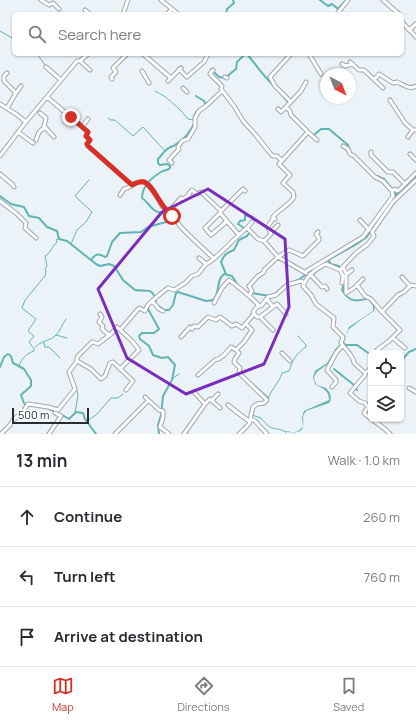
<!DOCTYPE html>
<meta charset="utf-8">
<style>
:root{--surface:#fff;--page:#f2f2f3;--text:#2b2b33;--muted:#7c7c81;--line:#e1e1e2;--accent:#d93025}
body{margin:0;font-family:Manrope,sans-serif;background:var(--page);color:var(--text)}
.controls{position:absolute;right:12px;bottom:12px;display:grid;overflow:hidden;border-radius:6px;box-shadow:0 1px 3px #0004}
.controls button{width:36px;height:36px;display:grid;place-items:center;padding:0;border:0;border-bottom:1px solid var(--line);background:var(--surface);color:var(--text);font:20px sans-serif}
.compass{position:absolute;left:320px;top:68px;width:36px;height:36px;border-radius:50%;background:var(--surface);box-shadow:0 1px 3px #0004;rotate:138deg}
.scale{position:absolute;left:12px;bottom:10px;width:77px;box-sizing:border-box;padding-left:4px;border:2px solid #292c2e;border-top:0;font-size:11px;line-height:14px;white-space:nowrap;color:#292c2e;-webkit-text-stroke:3px #fff;paint-order:stroke}
.stop{position:absolute;width:12px;height:12px;margin:-9px;border:3px solid #d93025;border-radius:50%;background:#fff}
.stop.end{background:#d93025;border-color:#fff;box-shadow:0 1px 4px #0008}
.list{margin:0;padding:0;list-style:none}
h2{display:flex;justify-content:space-between;align-items:center;height:52px;margin:0;padding:0 16px;font-size:17px}
h2 small{font-size:13px;font-weight:400;color:var(--muted)}
.list li{display:grid;grid-template-columns:26px 1fr auto;gap:12px;align-items:center;box-sizing:border-box;height:60px;padding:0 16px;border-top:1px solid var(--line)}
.list b{display:block;font-size:15px;white-space:nowrap}
.list em{font-size:13px;font-style:normal;color:var(--muted)}
.icon{flex:none;width:22px;height:22px;fill:none;stroke:currentColor;stroke-width:2;stroke-linecap:round;stroke-linejoin:round}
.map{position:relative;flex:none;width:416px;height:434px;overflow:hidden}
.search{position:absolute;background:var(--surface);box-shadow:0 1px 3px #0004;left:12px;right:12px;top:12px;height:44px;display:flex;align-items:center;gap:10px;box-sizing:border-box;padding:0 14px;border-radius:6px;color:var(--muted);font-size:15px}
.sheet{height:232px;background:var(--surface)}
nav{display:flex;justify-content:space-around;align-items:center;box-sizing:border-box;height:56px;border-top:1px solid var(--line);background:var(--surface);font-size:11px;color:var(--muted)}
nav a{display:grid;justify-items:center;gap:2px}
nav .on{color:var(--accent)}
.map>svg:first-child{display:block}
</style>
<div class="map">
<svg width="416" height="434" viewBox="0 0 416 434">
<rect width="100%" height="100%" fill="#ebf3f9"/>
<!-- water -->
<path fill="#60b5b3" d="M416,174V179L392,202L367,238L357,245L330,260L331,263L339,265L345,271C346,277 343,287 345,291C348,302 361,300 368,297C373,301 376,305 374,311L362,319L349,329L346,335L344,343L337,349L329,363L317,372L314,377L315,382L317,385L326,388C330,392 333,398 329,403L306,411L303,416C304,430 303,434 287,432L285,434L287,431C294,433 298,433 303,426L302,417L304,411L329,400C329,389 322,389 315,384L313,377L315,371L327,363L336,348L343,342L349,327L373,311V306L368,299C356,303 349,303 341,290L344,279L343,272L329,264L327,259L363,237L389,201Z"/>
<g fill="none" stroke-linecap="round" stroke-linejoin="round">
<!-- stream -->
<path stroke="#60b5b3" stroke-width="1" d="M0,31L14,39
M37,54L46,66
M155,91C158,93 161,94 164,96C173,103 181,110 188,119L194,120
M108,118L111,120H115L133,136L143,127L165,151
M71,244L77,230L86,222L92,212L75,196L89,180
M56,335L67,338
M43,343L45,344L44,346L45,347H49L60,358
M35,347C41,341 49,341 55,336C60,332 62,324 66,319
M19,366C21,359 27,353 34,351V349L29,342L34,336L28,331L36,319L22,308L25,300L45,276L46,271L45,269L47,266L45,256C51,253 52,246 57,242L56,240L59,238
M172,379L179,374
M251,382L268,397
M268,399C271,389 280,382 282,373L289,371C293,359 296,354 306,347V345L298,336
M262,405H265L268,402
M75,413L78,395L76,387
M252,415L261,418C274,434 273,425 286,432
M87,421L96,415L111,398H118L123,394
M187,434L189,430"/>
<!-- canal -->
<path stroke="#60b5b3" stroke-width="2" d="M320,0L328,6L332,4L338,9L346,0
M226,14L227,9L234,3L233,0
M247,54C256,65 264,77 275,87
M211,69L219,77L225,78L236,69L237,62L245,54
M282,95L289,103
M293,115L300,122
M194,120C193,111 200,109 206,105L204,101L196,96
M313,135H314L321,129H329L348,145L350,150
M377,176L384,179L397,195
M0,196L11,204L24,207L29,216L39,218L47,227L57,231L59,239L67,241L96,264L100,266L109,264L114,266L123,280L135,290C147,292 154,286 156,304
M91,260C95,254 98,253 105,257L107,256L112,242L120,233L141,232L148,227L166,222L169,217C165,212 159,214 154,210C149,206 147,201 142,198C142,187 151,178 161,172C164,170 167,171 170,168V166L167,164L160,165L158,163V159C161,156 163,153 166,150C168,147 172,147 175,145C185,138 188,135 194,124
M226,274L221,262C224,255 226,253 234,250L239,240L247,236L250,232L238,224L240,221L245,220V215L253,217
M251,293L270,296
M276,293L284,286L300,279L315,267
M156,304L164,310H169L173,305L176,293L178,292L206,301L213,300C221,293 215,281 224,274L232,276L239,287
M148,306V309L159,329L154,333H142L139,336L140,339L149,346L153,355L162,358L168,357L175,365L172,380L163,396L161,415L158,425L159,434
M343,343L346,345H357L371,355
M401,361L409,352L416,349
M0,367L4,357L8,354L11,356L13,363L24,369L31,380V386L21,395L24,403L26,406H35
M334,369L354,385L357,390
M49,409L58,413
M62,415L69,419L76,412L83,413L85,419L96,434"/>
<!-- minor casing -->
<g stroke="#9fa6ac" stroke-width="5">
<path id="minor" d="M41,0L49,5L53,3L59,9
M161,0L178,14
M383,0L399,14
M85,10L90,14
M123,14L128,0
M167,14L172,9
M337,14L348,0
M402,22L416,37
M409,30L416,24
M143,54L171,78
M309,54L321,74
M80,61L88,54
M350,62L359,70H364L383,88
M342,64L345,66L353,64
M46,67L61,80
M179,69L187,77L204,62L208,54
M213,70L210,74L222,86L221,89L234,106L243,121L255,134L270,153L273,156H277L282,161
M142,71L149,83
M7,73L4,76V81L16,93L21,86
M225,77L227,78
M112,79L111,77L116,72L113,68L127,54
M374,80L379,74L393,83L397,82C404,85 409,90 416,86
M168,81L181,68
M306,82L301,91L286,107L290,111L291,115L308,132
M183,88L187,92
M47,97L88,132L86,136L90,140L87,144L88,146L132,185
M390,100L405,123L413,130H416
M290,101L275,86L270,77L291,54
M0,104L16,114L26,122
M7,108L16,93
M278,109L281,112L286,107
M40,113L46,118L44,126L54,137
M82,127L88,119
M18,132L33,143
M408,137L413,130
M36,140L39,132L45,127
M343,146L348,149L350,154L354,156L375,177L383,181L392,191
M371,152V155L388,172H393L405,184
M410,154L416,160
M0,156L25,123L77,61H80L90,70
M172,163L169,160L179,149L178,147L182,141L188,139L195,127V118L199,111L206,106L222,91
M0,174L13,185L14,187
M120,195L124,189C131,188 136,180 144,182C152,184 158,200 162,206C167,211 171,214 176,219C178,221 178,224 180,226C191,238 203,248 214,259
M0,201L17,214L26,223L25,228L36,238
M167,210L172,208L181,198L183,199L189,195V193L192,190L197,194L201,192L221,211L220,213L239,235
M221,211L243,189L245,191
M220,213L205,228L211,235L227,221
M273,217C279,209 289,206 294,197L293,192L283,183L290,175L279,164L308,132L317,140
M360,220L369,230
M247,228L252,222
M271,232L278,225
M264,241L271,234C270,232 268,228 268,227C269,222 273,222 273,217L275,219
M206,264C215,261 237,235 247,228L258,239L264,241L278,257L306,273
M343,267L346,273V293L354,288L363,279
M340,270L343,276L342,283
M305,272L363,237L393,196L392,191L395,189L397,191L399,190L416,173
M310,274L322,287L325,286L327,289
M347,274L352,270
M402,277L410,286
M357,285L365,296L371,299L382,312
M249,296L252,291L249,286L258,276L263,273L265,269L278,257L289,250L303,256L319,240V238L316,234L318,232
M267,299L273,307L260,317L273,330
M151,302L154,303L159,309L163,311
M214,303L222,288L229,280C235,284 257,302 259,306
M273,307L277,304L286,314
M100,314L102,317L99,322L103,326L102,329L109,335
M260,317H257L253,312L258,306H261L268,297L276,295L287,285L301,281L304,283
M121,329L139,308L145,311C146,309 146,307 148,305C148,304 166,289 168,288L174,290L185,283L192,276L198,274L206,264L199,258
M181,337L190,327L192,329L194,326L198,327L208,317L216,320L220,317L232,326L236,324L242,328L254,314
M393,338L405,348
M236,350L239,353L235,359L234,362L240,368L239,373L267,400L264,403L257,404L253,407L249,424L239,434
M282,353L290,361
M378,353L377,350L389,341L400,330L382,312L398,295L404,292L411,285L416,286
M77,361L91,369L101,379L105,376L110,363L113,362L133,381L126,390
M365,373L371,368
M198,375L215,360C222,359 227,352 231,347L236,350L244,342L252,330L246,324
M332,387L336,382V380L327,370L336,353L342,346
M409,388L416,392
M145,397L159,410L163,411V417L160,427L169,434
M212,400L218,394
M205,404L210,399L220,408
M228,405C235,411 242,416 249,421
M250,419L255,421L267,434
M1,434L10,425L13,420L22,413L28,404L48,407L58,410L75,389L69,372L77,361V358L78,356L92,342H93L98,344L111,334L117,327L132,341L139,350L120,369
M49,434L61,416L55,413
M115,434L148,401
M184,434L205,404L194,392
M390,434C382,425 372,421 364,413L368,407L365,403L359,401L350,393L365,375V373L354,363C354,356 345,349 341,343L343,337L333,327L334,318L316,304L311,295L303,286C307,275 315,269 326,264L340,270L356,253L368,244L374,236L372,232L393,202L416,180"/>
</g>
<!-- minor -->
<use href="#minor" stroke="#fff" stroke-width="3"/>
</g>
<g fill="none" stroke-linecap="round" stroke-linejoin="round">
<!-- route -->
<path stroke="#d93025" stroke-width="5" d="M71,117L88,132L86,136L90,140L87,144L88,146L132,185C136,183 139,181 144,182C152,184 163,210 172,216"/>
</g>
<!-- marked area -->
<path fill="none" stroke="#7b2cbf" stroke-width="3" stroke-linejoin="round" d="M208,189L285,239L289,307L264,364L186,394L127,358L98,289L162,212Z"/>
</svg>
<div class="controls">
<button><svg class="icon" aria-label="locate" viewBox="0 0 24 24"><circle cx="12" cy="12" r="6"/><path d="M12 2v4M12 18v4M2 12h4M18 12h4"/></svg></button>
<button><svg class="icon" aria-label="layers" viewBox="0 0 24 24"><path d="M12 4l9 5-9 5-9-5zM3 14l9 5 9-5"/></svg></button>
</div>
<svg class="compass" viewBox="-18 -18 36 36"><path d="M0-13l5 13h-10z" fill="#e53935"/><path d="M0 13l5-13h-10z" fill="#7c7c81"/></svg>
<div class="scale">500 m</div>
<div class="stop" style="left:172px;top:216px"></div>
<div class="stop end" style="left:71px;top:117px"></div>
<div class="search"><svg class="icon" aria-label="search" viewBox="0 0 24 24"><circle cx="10" cy="10" r="6"/><path d="M15 15l6 6"/></svg>Search here</div>
</div>
<section class="sheet">
<h2>13 min<small>Walk · 1.0 km</small></h2>
<ul class="list">
<li><svg class="icon" aria-label="ahead" viewBox="0 0 24 24"><path d="M12 20V5M6 11l6-6 6 6"/></svg><div><b>Continue</b></div><em>260 m</em></li>
<li><svg class="icon" aria-label="left" viewBox="0 0 24 24"><path d="M17 20v-9H6M10 6l-5 5 5 5"/></svg><div><b>Turn left</b></div><em>760 m</em></li>
<li><svg class="icon" aria-label="arrive" viewBox="0 0 24 24"><path d="M6 21V4h12l-3 4 3 4H6"/></svg><div><b>Arrive at destination</b></div></li>
</ul>
</section>
<nav>
<a class="on"><svg class="icon" aria-label="map" viewBox="0 0 24 24"><path d="M3 6l6-2 6 2 6-2v14l-6 2-6-2-6 2zM9 4v14M15 6v14"/></svg>Map</a>
<a><svg class="icon" aria-label="directions" viewBox="0 0 24 24"><path d="M12 3l9 9-9 9-9-9zM9 14v-3h6M13 9l2 2-2 2"/></svg>Directions</a>
<a><svg class="icon" aria-label="saved" viewBox="0 0 24 24"><path d="M7 4h10v16l-5-4-5 4z"/></svg>Saved</a>
</nav>
